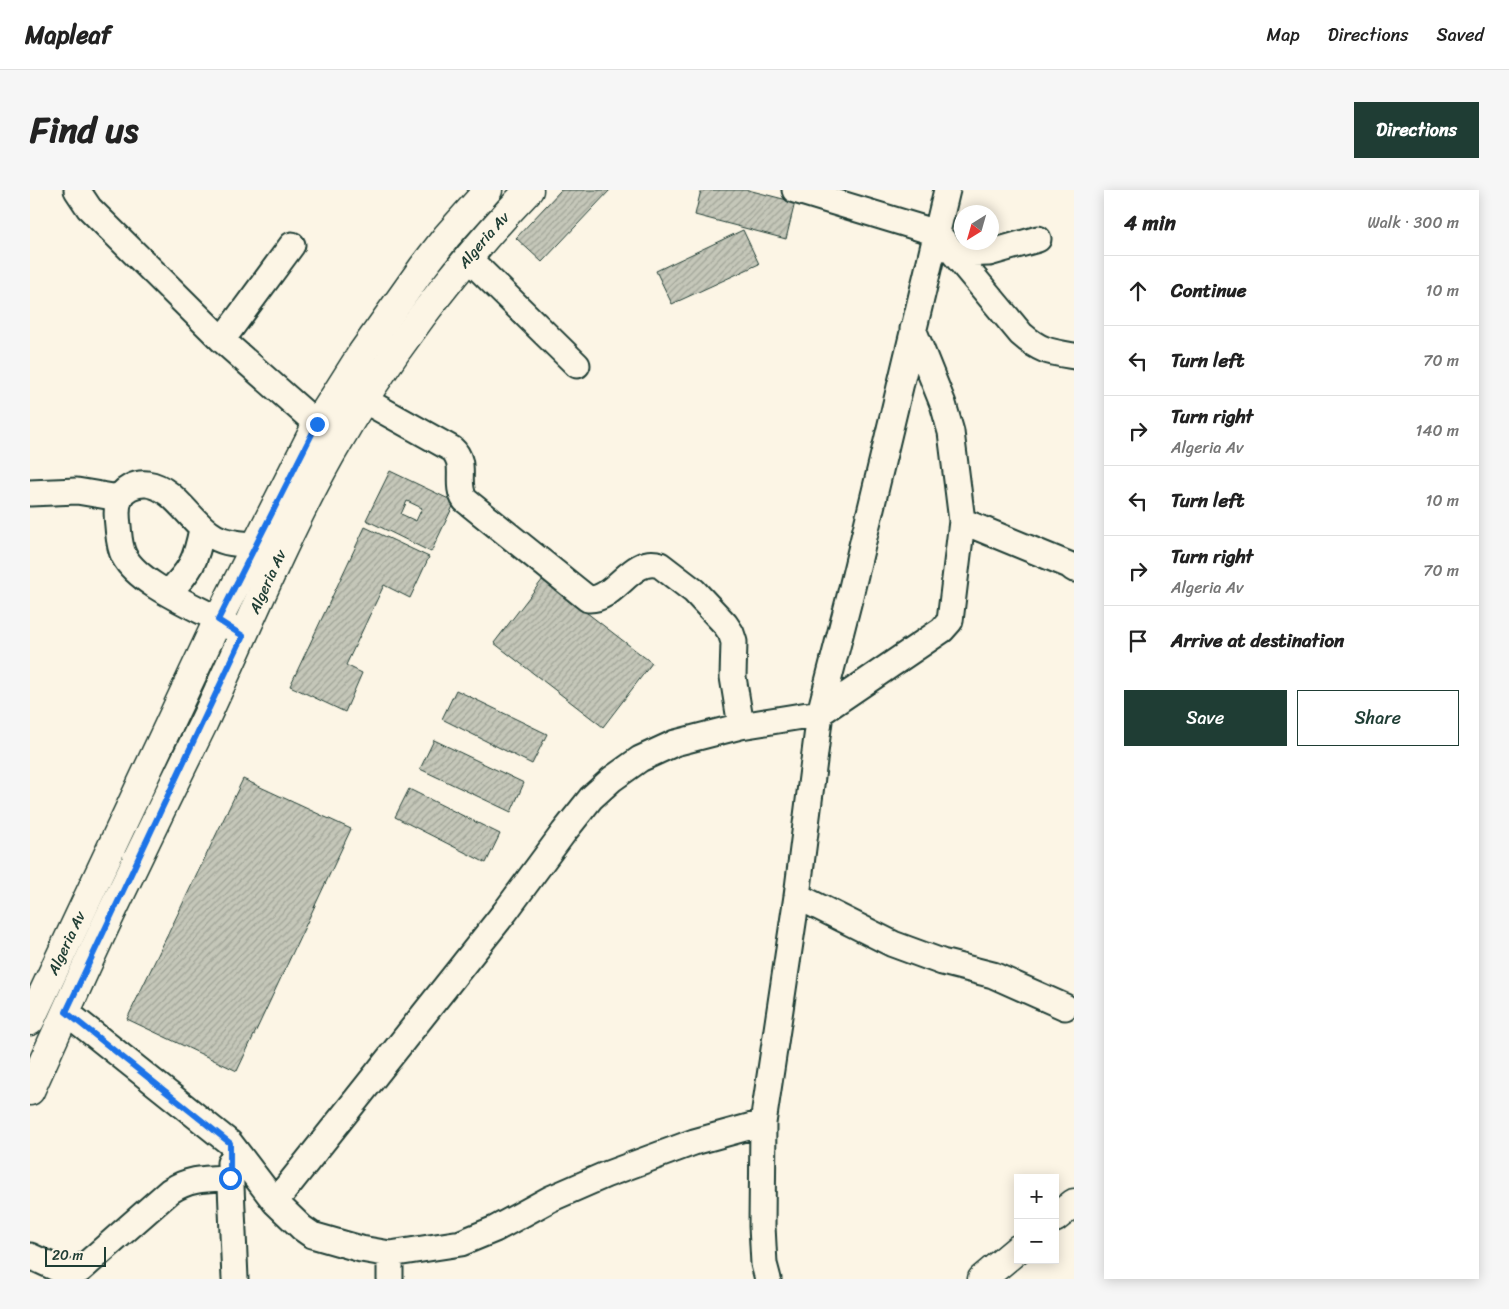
<!DOCTYPE html>
<meta charset="utf-8">
<style>
:root{--surface:#fff;--page:#f6f6f6;--text:#222;--muted:#767676;--line:#e0e0e0;--accent:#1f3d34}
body{margin:0;font-family:Sriracha,sans-serif;background:var(--page);color:var(--text)}
.controls{position:absolute;right:15px;bottom:15px;display:grid;overflow:hidden;border-radius:0px;box-shadow:0 2px 12px #0003}
.controls button{width:45px;height:45px;display:grid;place-items:center;padding:0;border:0;border-bottom:1px solid var(--line);background:var(--surface);color:var(--text);font:25px sans-serif}
.compass{position:absolute;left:924px;top:15px;width:45px;height:45px;border-radius:50%;background:var(--surface);box-shadow:0 2px 12px #0003;rotate:217deg}
.scale{position:absolute;left:15px;bottom:12px;width:61px;box-sizing:border-box;padding-left:5px;border:2px solid #1f3d34;border-top:0;font-size:14px;line-height:18px;white-space:nowrap;color:#1f3d34;-webkit-text-stroke:4px #fcf5e5;paint-order:stroke}
.stop{position:absolute;width:15px;height:15px;margin:-11px;border:4px solid #1a73e8;border-radius:50%;background:#fff}
.stop.end{background:#1a73e8;border-color:#fff;box-shadow:0 1px 5px #0008}
.list{margin:0;padding:0;list-style:none}
h2{display:flex;justify-content:space-between;align-items:center;height:65px;margin:0;padding:0 20px;font-size:21px}
h2 small{font-size:16px;font-weight:400;color:var(--muted)}
.list li{display:grid;grid-template-columns:32px 1fr auto;gap:15px;align-items:center;box-sizing:border-box;height:70px;padding:0 20px;border-top:1px solid var(--line)}
.list b{display:block;font-size:19px;white-space:nowrap}
.list p{margin:0;font-size:16px;white-space:nowrap;color:var(--muted)}
.list em{font-size:16px;font-style:normal;color:var(--muted)}
.actions{display:flex;gap:10px;padding:15px 20px}
.actions a{flex:1;padding:11px 0;border:1px solid var(--accent);border-radius:0px;text-align:center;font-size:18px;color:var(--accent)}
.actions .main{background:var(--accent);color:#fff}
.icon{flex:none;width:28px;height:28px;fill:none;stroke:currentColor;stroke-width:2;stroke-linecap:round;stroke-linejoin:round}
.map{position:relative;flex:none;width:1044px;height:1089px;overflow:hidden;border-radius:0px}
header{display:flex;align-items:center;gap:30px;box-sizing:border-box;height:70px;padding:0 25px;background:var(--surface);border-bottom:1px solid var(--line)}
header strong{font-size:24px}
nav{display:flex;gap:28px;margin-inline-start:auto;font-size:18px}
.intro{display:flex;align-items:center;justify-content:space-between;box-sizing:border-box;height:120px;padding:0 30px}
h1{margin:0;font-size:35px}
.button{padding:12px 22px;border-radius:0px;background:var(--accent);color:#fff;font-size:18px;font-weight:700}
main{display:flex;gap:30px;padding:0 30px}
aside{flex:1;background:var(--surface);border-radius:0px;box-shadow:0 2px 12px #0003}
.map>svg:first-child{display:block}
</style>
<header>
<strong>Mapleaf</strong>
<nav><a>Map</a><a>Directions</a><a>Saved</a></nav>
</header>
<div class="intro"><h1>Find us</h1><a class="button">Directions</a></div>
<main>
<div class="map">
<svg width="1044" height="1089" viewBox="0 0 1044 1089">
<defs>
<pattern id="building-hatch" width="6" height="6" patternUnits="userSpaceOnUse" patternTransform="scale(1.25)"><rect width="6" height="6" fill="#c5c7b9"/><path d="M-1 1l2-2M0 6l6-6M5 7l2-2" fill="none" stroke="#9fa397"/></pattern>
</defs>
<rect width="100%" height="100%" fill="#fcf5e5"/>
<filter id="ink" filterUnits="userSpaceOnUse"><feTurbulence type="fractalNoise" baseFrequency=".02" numOctaves="2"/><feDisplacementMap in="SourceGraphic" scale="10" xChannelSelector="R" yChannelSelector="G"/><feConvolveMatrix kernelMatrix="1 2 1 2 8 2 1 2 1" color-interpolation-filters="sRGB"/></filter>
<g filter="url(#ink)">
<!-- building -->
<path fill="url(#building-hatch)" stroke="#1f3d34" fill-rule="evenodd" d="M531,0H580L512,72L486,48Z
M671,0H718L765,12L756,49L665,25Z
M713,40L729,74L642,114L626,81Z
M360,281L425,312L401,362L336,330ZM377,311L392,318L386,331L371,324Z
M335,337L399,367L380,408L354,395L316,475L332,483L315,522L260,496Z
M513,389L622,473L573,537L464,453Z
M426,500L517,544L502,574L412,529Z
M404,550L494,593L481,622L390,579Z
M213,589L321,639L207,881L97,829Z
M379,599L470,644L456,673L365,627Z"/>
<g fill="none" stroke-linecap="round" stroke-linejoin="round">
<!-- minor casing -->
<g stroke="#1f3d34" stroke-width="29">
<path id="minor" d="M47,0L59,18L192,150L287,234
M765,0L907,43L991,144C1010,161 1020,162 1044,166
M925,64L959,63L1008,49
M437,67L547,175
M192,150L262,55
M334,210L422,259C438,273 424,294 435,310L558,409C585,411 602,365 630,375L664,401L695,434L701,443L704,452L703,487L711,536
M0,303L47,301L89,308
M932,331L1039,375L1044,379
M138,403C161,380 166,371 172,339
M213,445C205,440 196,434 187,429C161,415 108,393 94,366C89,356 89,346 88,336C87,328 86,318 89,310C92,299 106,293 117,294C146,298 160,333 185,347C197,354 212,354 225,355
M767,706L863,754L912,772L963,785L1035,817
M36,822L200,953L245,1012L272,1038L282,1045L331,1059L360,1064L431,1053L465,1039L520,1009L575,985L664,952L733,933
M200,973L205,1089
M245,1012L475,722L534,642L561,608L582,589L610,569L645,553L711,536L790,523L912,440L920,431L932,331L921,242L913,214L883,139
M0,1066L39,1084L50,1080L140,1001C160,988 176,989 200,988
M360,1089V1064
M738,1089L734,1074L732,1036L733,933L767,706L790,523L820,406L917,0"/>
</g>
<!-- major casing -->
<g stroke="#1f3d34" stroke-width="31">
<g id="major">
<path id="s1" d="M0,831L188,430L287,234L332,163L393,77L417,46L458,0"/>
<path id="s2" d="M0,901C26,844 51,787 78,730C109,665 141,599 173,534C215,444 252,352 300,266C353,172 424,78 499,0"/>
<path d="M1025,1028L1044,1013"/>
<path d="M952,1089L988,1059"/>
</g>
</g>
<!-- minor -->
<use href="#minor" stroke="#fcf5e5" stroke-width="25"/>
<!-- major -->
<use href="#major" stroke="#fcf5e5" stroke-width="28"/>
</g>
</g>
<g fill="none" stroke-linecap="round" stroke-linejoin="round" filter="url(#ink)">
<!-- route -->
<path stroke="#1a73e8" stroke-width="6" d="M200,988V953L36,822L213,446L188,430L287,234"/>
</g>
<g text-anchor="middle" stroke-width="4" stroke-linejoin="round" paint-order="stroke">
<!-- street labels -->
<g font-size="15" fill="#1f3d34" stroke="#fcf5e5">
<text dy="5" stroke="none"><textPath href="#s2" startOffset="968">Algeria Av</textPath></text>
<text dy="5" stroke="none"><textPath href="#s2" startOffset="562">Algeria Av</textPath></text>
<text dy="5" stroke="none"><textPath href="#s1" startOffset="86">Algeria Av</textPath></text>
</g>
</g>
</svg>
<div class="controls">
<button>+</button>
<button>−</button>
</div>
<svg class="compass" viewBox="-18 -18 36 36"><path d="M0-13l5 13h-10z" fill="#e53935"/><path d="M0 13l5-13h-10z" fill="#767676"/></svg>
<div class="scale">20 m</div>
<div class="stop" style="left:200px;top:988px"></div>
<div class="stop end" style="left:287px;top:234px"></div>
</div>
<aside>
<h2>4 min<small>Walk · 300 m</small></h2>
<ul class="list">
<li><svg class="icon" aria-label="ahead" viewBox="0 0 24 24"><path d="M12 20V5M6 11l6-6 6 6"/></svg><div><b>Continue</b></div><em>10 m</em></li>
<li><svg class="icon" aria-label="left" viewBox="0 0 24 24"><path d="M17 20v-9H6M10 6l-5 5 5 5"/></svg><div><b>Turn left</b></div><em>70 m</em></li>
<li><svg class="icon" aria-label="right" viewBox="0 0 24 24"><path d="M7 20v-9h11M14 6l5 5-5 5"/></svg><div><b>Turn right</b><p>Algeria Av</p></div><em>140 m</em></li>
<li><svg class="icon" aria-label="left" viewBox="0 0 24 24"><path d="M17 20v-9H6M10 6l-5 5 5 5"/></svg><div><b>Turn left</b></div><em>10 m</em></li>
<li><svg class="icon" aria-label="right" viewBox="0 0 24 24"><path d="M7 20v-9h11M14 6l5 5-5 5"/></svg><div><b>Turn right</b><p>Algeria Av</p></div><em>70 m</em></li>
<li><svg class="icon" aria-label="arrive" viewBox="0 0 24 24"><path d="M6 21V4h12l-3 4 3 4H6"/></svg><div><b>Arrive at destination</b></div></li>
</ul>
<div class="actions"><a class="main">Save</a><a>Share</a></div>
</aside>
</main>
